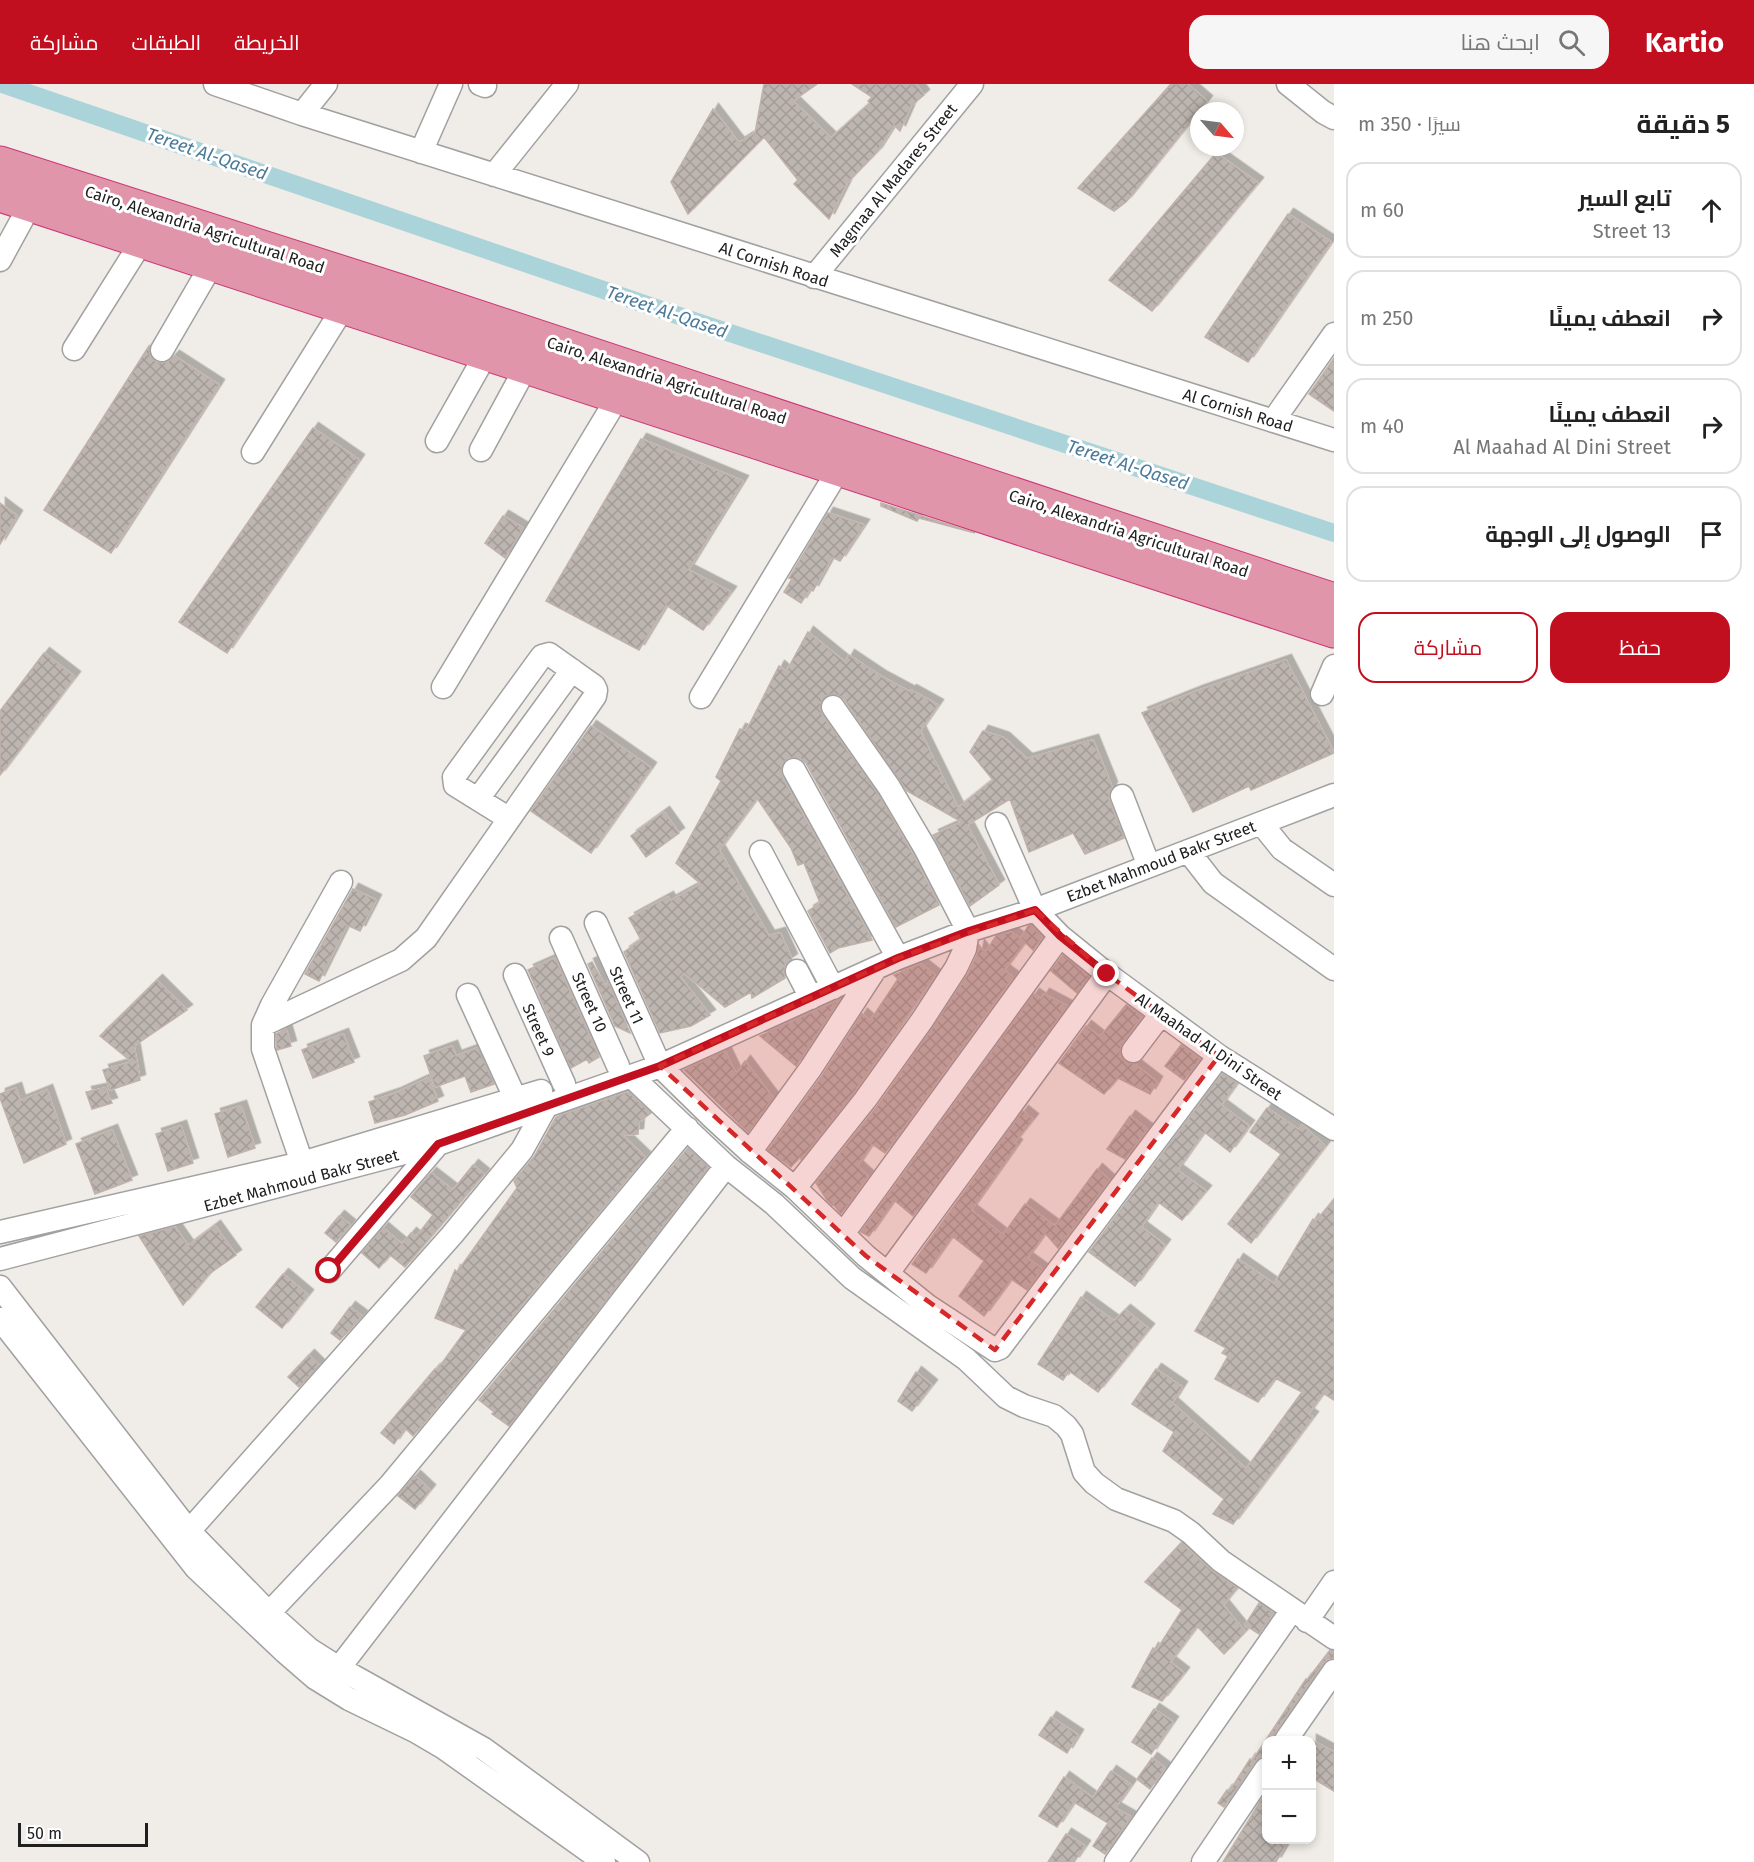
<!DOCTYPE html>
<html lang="ar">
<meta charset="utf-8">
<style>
:root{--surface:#fff;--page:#f6f6f6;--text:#222;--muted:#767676;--line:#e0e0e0;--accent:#c10f20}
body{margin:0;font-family:"Fira Sans",Cairo,sans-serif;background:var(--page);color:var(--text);direction:rtl}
.controls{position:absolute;right:18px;bottom:18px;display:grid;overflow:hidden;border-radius:12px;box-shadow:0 3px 9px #0003}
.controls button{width:54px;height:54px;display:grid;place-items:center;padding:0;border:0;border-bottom:2px solid var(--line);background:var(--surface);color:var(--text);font:30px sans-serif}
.compass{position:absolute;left:1190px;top:18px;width:54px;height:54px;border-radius:50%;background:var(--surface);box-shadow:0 3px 9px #0003;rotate:118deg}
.scale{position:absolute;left:18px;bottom:15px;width:130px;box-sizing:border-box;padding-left:6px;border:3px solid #202020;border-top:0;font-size:16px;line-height:21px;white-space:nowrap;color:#202020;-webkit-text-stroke:4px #fff;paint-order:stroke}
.stop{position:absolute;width:18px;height:18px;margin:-14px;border:4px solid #c10f20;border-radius:50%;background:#fff}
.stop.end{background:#c10f20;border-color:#fff;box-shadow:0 2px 6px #0008}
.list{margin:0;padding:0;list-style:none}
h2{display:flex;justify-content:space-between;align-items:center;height:78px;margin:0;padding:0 24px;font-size:26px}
h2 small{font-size:20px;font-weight:400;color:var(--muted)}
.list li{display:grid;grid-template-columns:39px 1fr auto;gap:18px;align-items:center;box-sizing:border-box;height:96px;margin:0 12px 12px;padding:0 12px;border:2px solid var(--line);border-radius:18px}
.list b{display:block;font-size:22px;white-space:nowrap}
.list p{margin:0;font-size:20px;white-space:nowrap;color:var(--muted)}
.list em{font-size:20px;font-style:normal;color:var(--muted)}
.actions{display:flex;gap:12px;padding:18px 24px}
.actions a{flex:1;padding:14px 0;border:2px solid var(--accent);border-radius:18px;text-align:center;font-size:21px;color:var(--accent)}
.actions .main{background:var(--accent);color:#fff}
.icon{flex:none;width:33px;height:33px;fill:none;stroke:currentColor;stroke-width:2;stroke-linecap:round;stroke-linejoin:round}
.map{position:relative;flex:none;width:1334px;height:1778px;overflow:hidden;direction:ltr}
header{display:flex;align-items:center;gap:36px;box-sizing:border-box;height:84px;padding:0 30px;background:var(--accent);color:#fff}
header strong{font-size:28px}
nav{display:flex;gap:33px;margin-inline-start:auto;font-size:21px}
.search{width:420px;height:54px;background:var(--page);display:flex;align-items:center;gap:15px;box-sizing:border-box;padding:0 21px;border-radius:18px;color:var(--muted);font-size:22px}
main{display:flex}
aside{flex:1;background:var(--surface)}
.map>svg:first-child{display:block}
</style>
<header>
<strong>Kartio</strong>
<div class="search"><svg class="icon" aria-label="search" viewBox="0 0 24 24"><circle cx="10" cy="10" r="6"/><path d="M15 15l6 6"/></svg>ابحث هنا</div>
<nav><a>الخريطة</a><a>الطبقات</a><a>مشاركة</a></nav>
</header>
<main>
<aside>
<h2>5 دقيقة<small>سيرًا · 350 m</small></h2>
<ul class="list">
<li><svg class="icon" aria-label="ahead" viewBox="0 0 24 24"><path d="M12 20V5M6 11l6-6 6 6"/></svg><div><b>تابع السير</b><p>Street 13</p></div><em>60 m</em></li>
<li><svg class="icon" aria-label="right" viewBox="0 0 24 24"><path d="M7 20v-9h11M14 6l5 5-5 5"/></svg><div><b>انعطف يمينًا</b></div><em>250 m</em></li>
<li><svg class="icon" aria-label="right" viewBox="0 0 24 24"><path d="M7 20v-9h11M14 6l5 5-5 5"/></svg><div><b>انعطف يمينًا</b><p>Al Maahad Al Dini Street</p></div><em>40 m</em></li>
<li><svg class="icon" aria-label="arrive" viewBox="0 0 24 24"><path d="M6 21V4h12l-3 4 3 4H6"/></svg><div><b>الوصول إلى الوجهة</b></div></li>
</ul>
<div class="actions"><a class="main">حفظ</a><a>مشاركة</a></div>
</aside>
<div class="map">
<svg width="1334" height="1778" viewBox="0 0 1334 1778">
<defs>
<pattern id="building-cross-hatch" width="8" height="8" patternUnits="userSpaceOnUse" patternTransform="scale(1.5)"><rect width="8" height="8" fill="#bdb5b0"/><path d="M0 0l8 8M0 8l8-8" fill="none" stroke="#a29b97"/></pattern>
<filter id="shadow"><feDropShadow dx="5.5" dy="-5.5" stdDeviation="0" flood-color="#0004"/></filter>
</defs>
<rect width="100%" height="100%" fill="#f0ece7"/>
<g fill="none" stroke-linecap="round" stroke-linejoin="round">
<!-- canal -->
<path stroke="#abd4da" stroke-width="18" d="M2,0L697,238L1334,449"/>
</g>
<!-- building -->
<path fill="url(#building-cross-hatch)" stroke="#c0b2ab" stroke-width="1.5" filter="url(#shadow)" d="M764,0H817L793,17L831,54L870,19L868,17L872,13L852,0H916L924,11L911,22L900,47L894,41L877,68L847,99L829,135L794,100L798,96L764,53L688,130L671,98L713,25L739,59L755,49Z
M1171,0H1187L1207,17L1126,118L1114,127L1078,104Z
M1216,69L1258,99L1152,227L1109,196Z
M1288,130L1331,158L1248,278L1205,253Z
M149,262L150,272L156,278L161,279L168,278L174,272L219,301L111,469L44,426Z
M1334,274V327L1309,310Z
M313,344L359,376L227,569L179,538Z
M641,355L743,397L688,486L731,508L703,546L666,521L639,566L546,517Z
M0,419L17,432L0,460Z
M881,419L975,449L919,434L917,437L881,422Z
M828,429L864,441L840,477L832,473L813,507L810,505L801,519L784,508L792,495L789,494Z
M503,432L523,444L505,474L485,459Z
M808,548L845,578L849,571L882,593L910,608L911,606L938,621L920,647L958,724L993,696L970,668L983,647L1004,654L1027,675L1093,656L1112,703L1109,709V716L1124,754L1085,770L1073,749L1029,768L1010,715L967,741L999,801L970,822L933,751L962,738L907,707L844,615L838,611L832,610L826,612L821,618L820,625L822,631L878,710L913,771L939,821L896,843L806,679L800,674L795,673L788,674L782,680L781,686L782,693L872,856L838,864L830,869L808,827L820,819L804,779L798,781L791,764L757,714L719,766L769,852L780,849L792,875L785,880L784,887L785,894L752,914L751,908L725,923L684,889L680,893L710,931L691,942L660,949L624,868L641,856L629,834L668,813L670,817L701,800L676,779L721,697L716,693L740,645L746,647L779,582L786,588Z
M44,569L75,593L0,691V627Z
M1286,576L1334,669L1251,706L1249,702L1193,728L1142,629L1197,607Z
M591,642L651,684L591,769L531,727Z
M664,728L679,749L646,773L631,752Z
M353,805L376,816L360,847L347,841L319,897L305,890Z
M1031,841L1042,853L1033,866L1021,854L1028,842Z
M1011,848L1025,858L1004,886L1013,893L885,1069L872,1060L857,1082L868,1092L841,1130L833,1120L832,1121L827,1116L816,1099L876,1024L934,942L968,890L977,871L979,861L985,869L996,852Z
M1063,871L1089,892L1077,909L1051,887Z
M555,874L599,973L589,979L587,975L571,984L528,886Z
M592,878L606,903L608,898L630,949L615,942L588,880Z
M921,880L935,891L854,1008L801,1075L800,1073L791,1083L768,1066L822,992L862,930L870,937L898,895L894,891Z
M157,896L187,926L134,962L140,996L110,1006L103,986L132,978L100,952Z
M1034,910L1041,915L1044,910L1067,922L913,1132L894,1116L869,1152L861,1148Z
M839,916L796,982L760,952L837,917Z
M1126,921L1142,932L1122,959L1120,965V972L1125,978L1134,980L1157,998L1150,1010L1118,994L1104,1010L1059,979L1086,942L1100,953Z
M286,945L291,962L277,966L276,950Z
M343,950L354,978L313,994L302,966Z
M1181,961L1200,975L1184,996L1165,982Z
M452,962L456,972L478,964L494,1000L471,1008L465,992L435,1003L424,972Z
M725,967L736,990L745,977L773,1014L748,1048L684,986Z
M1222,990L1237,999L1221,1021L1249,1042L1230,1068L1204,1048L1177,1086L1206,1107L1182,1136L1158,1118L1141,1143L1165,1161L1135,1202L1089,1168Z
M428,994L438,1017L405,1031L375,1039L369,1018L396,1009Z
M16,1004L20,1017L47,1006L66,1060L24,1079L0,1014V1010Z
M105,1004L112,1019L92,1025L86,1008Z
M628,1008L651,1029L639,1038L638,1050L622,1051L645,1073L413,1352L405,1344L394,1360L381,1349L435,1285L437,1286L466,1246L435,1234L455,1186L457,1188L517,1104L514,1097L534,1073L556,1033Z
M241,1022L255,1064L228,1073L215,1030Z
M1267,1024L1299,1046L1302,1041L1325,1062L1251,1159L1228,1140L1281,1070L1250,1048Z
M1023,1027L1033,1035L1014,1059L1017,1061L971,1126L1003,1151L1025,1120L1055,1142L1097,1085L1109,1096L1058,1164L1045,1149L1027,1174L1042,1185L1027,1206L1011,1195L984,1232L959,1212L984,1177L952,1152L926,1189L912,1180Z
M1130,1032L1147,1045L1125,1075L1107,1065Z
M181,1042L193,1079L168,1087L156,1050Z
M112,1046L132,1096L95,1110L76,1060Z
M688,1064L708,1083L509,1342L492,1330L494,1328L479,1316Z
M473,1081L484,1090L405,1183L390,1171L379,1184L362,1169L383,1144L402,1160L411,1149L416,1153L433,1131L411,1113L419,1103L431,1089L453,1106Z
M1334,1115V1316L1323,1309L1308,1330L1313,1333L1233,1440L1213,1430L1224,1415L1163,1367L1174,1348L1132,1320L1156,1285L1182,1303L1172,1319L1246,1385L1302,1308L1275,1294L1258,1318L1215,1295L1228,1272L1222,1269L1226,1264L1195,1247L1238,1175L1274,1200L1313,1135L1316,1137Z
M339,1132L350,1141L336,1158L325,1149Z
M215,1142L236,1171L209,1190L183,1221L139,1152L175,1143L188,1162Z
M283,1190L308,1211L282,1244L256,1223Z
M1081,1213L1114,1237L1125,1226L1149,1245L1098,1308L1069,1287L1063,1296L1038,1280Z
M350,1223L362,1232L340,1256L331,1249Z
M309,1271L319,1281L299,1303L288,1293Z
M916,1288L932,1301L912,1327L898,1317Z
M415,1392L430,1406L415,1425L398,1412Z
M1181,1459L1212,1487L1237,1504L1223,1521L1245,1548L1224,1570L1197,1542L1170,1578L1184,1589L1162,1617L1132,1603L1153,1564L1156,1567L1182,1526L1145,1498Z
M1259,1519L1273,1529L1259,1550L1245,1541Z
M1330,1566L1334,1567V1574L1328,1575L1323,1579L1275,1648L1273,1656H1266V1672L1260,1673L1255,1677L1224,1723L1218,1719L1227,1706L1229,1708L1250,1675L1252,1677L1306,1595L1307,1596Z
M1154,1625L1173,1638L1151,1670L1132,1658Z
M1051,1633L1078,1651L1067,1669L1039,1651Z
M1311,1656L1334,1668V1707L1311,1693Z
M1152,1674L1165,1684L1150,1705L1137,1695Z
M1111,1687L1131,1701L1115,1724L1131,1733L1105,1770L1093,1762L1108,1739L1074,1718L1057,1743L1039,1732L1064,1693L1093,1714Z
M1266,1708V1755H1289L1276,1778H1223Z
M1066,1750L1085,1762L1074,1778H1048Z"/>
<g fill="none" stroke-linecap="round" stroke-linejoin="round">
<!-- minor casing -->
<g stroke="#a1a1a1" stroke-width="25">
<path id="minor" d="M215,0L302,30L1334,356
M480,0L485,2
M1288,0L1323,28L1334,34
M302,30L326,0
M421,68L451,0
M494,91L567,0
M0,176L30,121
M814,193L972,0
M74,265L142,157
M162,266L212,180
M1273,337L1334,250
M437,357L486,270
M481,366L526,283
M253,368L343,224
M443,603L618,313
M1322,610L1334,582
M701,613L839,385
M794,686L898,874
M1122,712L1149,782
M478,715L572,586
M1261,739L1282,765L1334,801
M997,740L1035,826L1060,852L1107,890L1219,972L1334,1045
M1188,767L1213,799L1334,885
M761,768L833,904
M596,839L660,982L713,1034L750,1068L795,1104L866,1172L928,1222L995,1266L1000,1264L1219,972
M561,854L618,982
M797,887L811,914
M515,891L564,1000
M468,911L516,1016
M263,941L401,876L426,854L595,612L596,606L594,602L549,570L542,572L454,693L455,701L508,734
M1133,967L1161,930
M631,992L726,1082L774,1120L852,1194L966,1275L1006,1313L1024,1322L1054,1332L1066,1342L1072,1350L1084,1388L1094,1399L1116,1415L1174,1437L1191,1449L1221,1477L1334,1554
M750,1068L811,984L876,884
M302,1079L263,965V941L272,921L341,798
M795,1104L865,1016L923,935L956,884L965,865L968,847L925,764L889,703L833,623
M0,1148L302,1079L541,1007
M843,1150L1060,852
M0,1175L438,1060L660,982L898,874L968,847L1035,826L1334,711
M329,1187L438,1060
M888,1189L1107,890
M0,1203L189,1447L269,1529L309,1565L339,1584L484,1665L638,1778
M0,1235L196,1484L285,1568L315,1594L349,1615L415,1647L444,1664L604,1778
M189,1447L452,1151L522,1066L547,1021
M269,1529L390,1401L687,1044
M1307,1537L1334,1498
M339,1584L726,1082
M1286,1656L1334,1587
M1116,1778L1292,1526
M1203,1778L1266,1685"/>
</g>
<!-- highway casing -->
<g stroke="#ce3478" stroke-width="35">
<path id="highway" d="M0,79L400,207L1334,516
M0,111L1334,547"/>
</g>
<!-- minor -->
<use href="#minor" stroke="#fff" stroke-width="22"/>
<!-- highway -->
<use href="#highway" stroke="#e195ab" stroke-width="33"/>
</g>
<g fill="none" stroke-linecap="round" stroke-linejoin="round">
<!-- route -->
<path stroke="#c10f20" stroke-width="8" d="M329,1187L438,1060L660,982L898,874L969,847L1035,826L1060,852L1107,890"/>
</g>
<!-- marked area -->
<path fill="#d62828" fill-opacity="0.2" stroke="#d62828" stroke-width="4.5" stroke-dasharray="12 8" stroke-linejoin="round" d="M1035,826L1107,890L1219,972L995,1266L866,1172L660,982L898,874Z"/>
<g text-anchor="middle" stroke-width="6" stroke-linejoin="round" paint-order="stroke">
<!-- street labels -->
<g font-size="16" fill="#202020" stroke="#fff">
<text transform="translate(893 96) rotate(-51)" y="6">Magmaa Al Madares Street</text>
<text transform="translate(205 145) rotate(18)" y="6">Cairo, Alexandria Agricultural Road</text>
<text transform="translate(774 180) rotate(18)" y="6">Al Cornish Road</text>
<text transform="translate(667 296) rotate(18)" y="6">Cairo, Alexandria Agricultural Road</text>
<text transform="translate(1238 326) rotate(17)" y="6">Al Cornish Road</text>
<text transform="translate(1129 449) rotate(18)" y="6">Cairo, Alexandria Agricultural Road</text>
<text transform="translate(1161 777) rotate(-21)" y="6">Ezbet Mahmoud Bakr Street</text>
<text transform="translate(627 911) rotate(66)" y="6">Street 11</text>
<text transform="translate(590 918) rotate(66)" y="6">Street 10</text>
<text transform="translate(539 946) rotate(66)" y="6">Street 9</text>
<text transform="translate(1209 962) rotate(35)" y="6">Al Maahad Al Dini Street</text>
<text transform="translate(301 1096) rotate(-15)" y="6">Ezbet Mahmoud Bakr Street</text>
</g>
<!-- water labels -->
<g font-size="18" font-style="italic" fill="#4c7a9a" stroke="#fff">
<text transform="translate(207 70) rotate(19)" y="6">Tereet Al-Qased</text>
<text transform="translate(667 228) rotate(19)" y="6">Tereet Al-Qased</text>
<text transform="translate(1128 381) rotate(18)" y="6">Tereet Al-Qased</text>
</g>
</g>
</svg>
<div class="controls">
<button>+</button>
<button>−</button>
</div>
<svg class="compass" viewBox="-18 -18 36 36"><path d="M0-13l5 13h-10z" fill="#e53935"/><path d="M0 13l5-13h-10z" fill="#767676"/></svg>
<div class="scale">50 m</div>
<div class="stop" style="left:329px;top:1187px"></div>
<div class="stop end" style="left:1107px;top:890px"></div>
</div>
</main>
